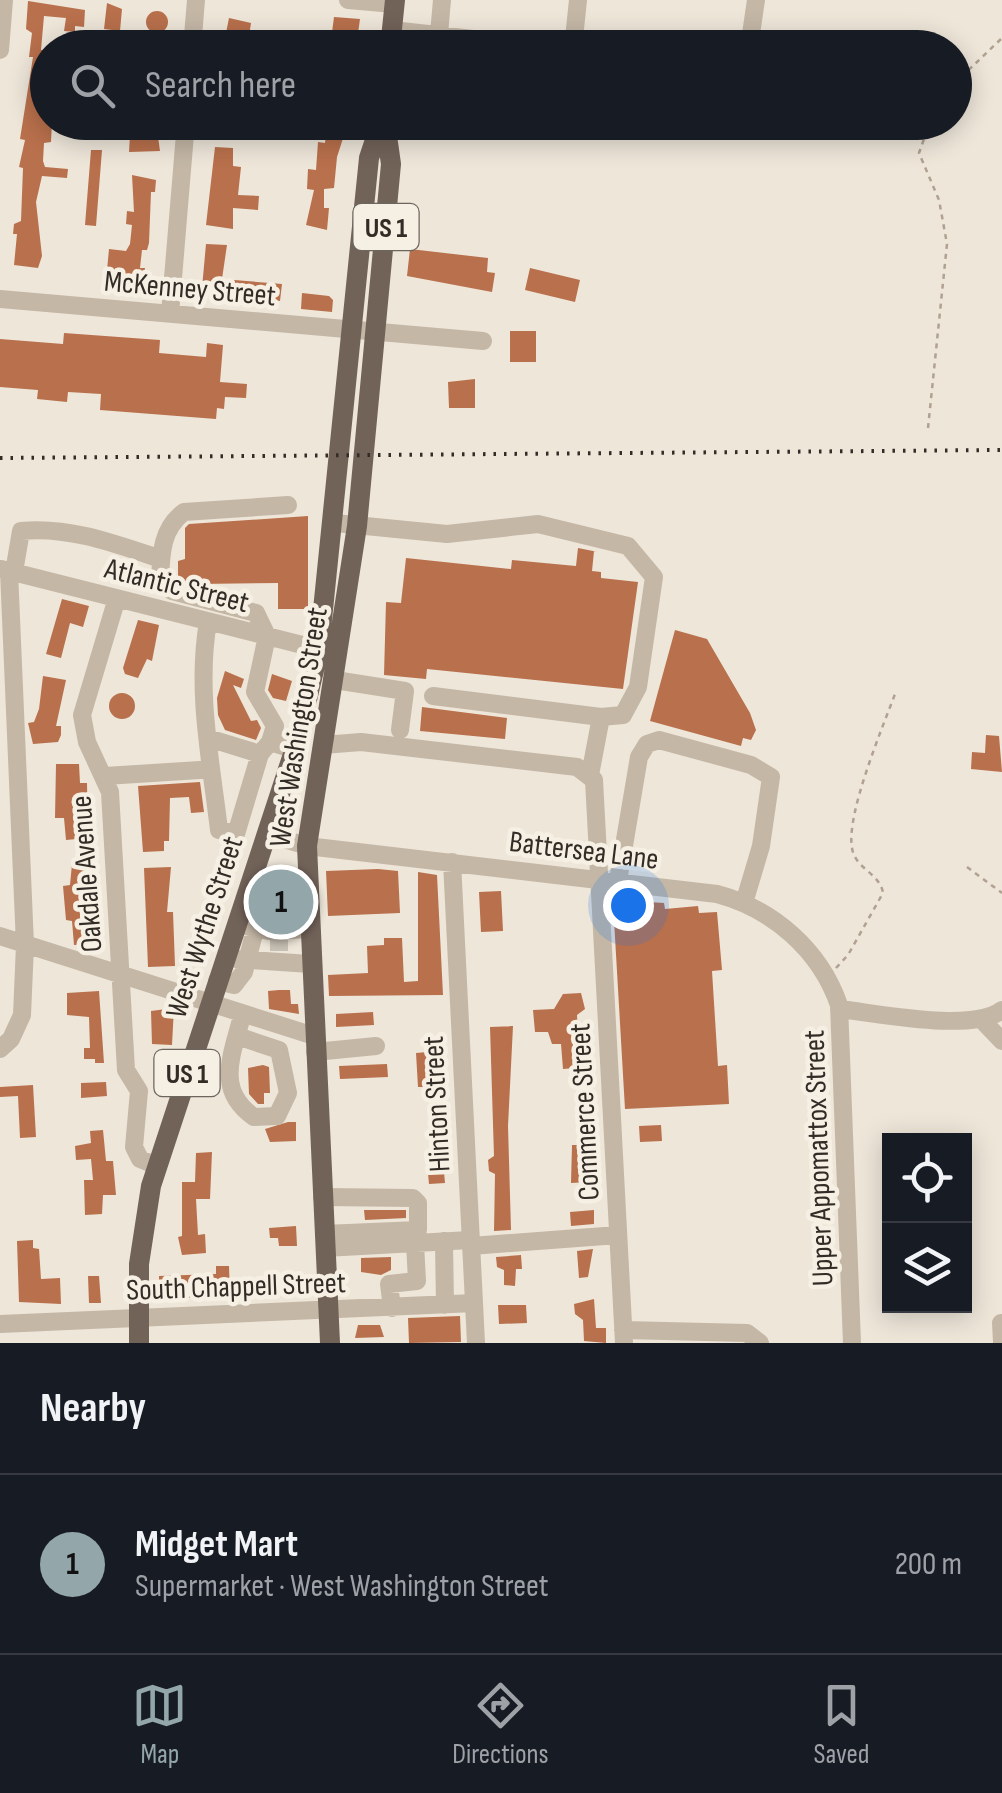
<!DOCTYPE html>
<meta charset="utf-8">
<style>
:root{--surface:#171b24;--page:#242831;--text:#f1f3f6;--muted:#9ea1a6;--line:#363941;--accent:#93a6aa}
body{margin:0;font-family:"Sofia Sans Condensed",sans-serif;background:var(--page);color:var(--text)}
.controls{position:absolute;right:30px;bottom:30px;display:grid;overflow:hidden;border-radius:0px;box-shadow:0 5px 25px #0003}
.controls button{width:90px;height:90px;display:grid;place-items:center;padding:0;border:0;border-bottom:2px solid var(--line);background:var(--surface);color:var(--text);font:50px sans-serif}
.you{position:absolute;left:628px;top:905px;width:35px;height:35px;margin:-25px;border:8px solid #fff;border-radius:50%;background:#1a73e8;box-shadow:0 0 0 15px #1a73e833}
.badge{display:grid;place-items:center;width:65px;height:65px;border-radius:50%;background:var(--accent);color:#111;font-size:32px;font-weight:700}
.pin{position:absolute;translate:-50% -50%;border:5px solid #fff;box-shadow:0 2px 10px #0006}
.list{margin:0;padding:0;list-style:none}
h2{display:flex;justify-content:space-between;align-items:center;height:130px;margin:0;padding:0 40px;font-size:42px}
h2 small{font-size:32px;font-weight:400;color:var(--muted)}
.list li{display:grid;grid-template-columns:65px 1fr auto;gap:30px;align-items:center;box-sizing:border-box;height:180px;padding:0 40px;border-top:2px solid var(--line)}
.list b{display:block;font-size:38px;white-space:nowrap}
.list p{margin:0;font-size:32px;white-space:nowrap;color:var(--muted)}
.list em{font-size:32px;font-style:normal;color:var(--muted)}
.icon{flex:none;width:55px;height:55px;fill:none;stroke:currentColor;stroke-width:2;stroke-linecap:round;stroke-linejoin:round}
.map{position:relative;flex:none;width:1002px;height:1343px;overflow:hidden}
.search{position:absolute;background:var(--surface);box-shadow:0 5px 25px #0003;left:30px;right:30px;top:30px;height:110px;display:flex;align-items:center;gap:25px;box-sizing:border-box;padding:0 35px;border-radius:55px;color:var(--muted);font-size:38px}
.sheet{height:310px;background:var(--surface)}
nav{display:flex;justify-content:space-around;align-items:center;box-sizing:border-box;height:140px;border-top:2px solid var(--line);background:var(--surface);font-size:28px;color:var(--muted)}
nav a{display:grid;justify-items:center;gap:5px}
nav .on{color:var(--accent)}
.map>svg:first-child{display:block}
</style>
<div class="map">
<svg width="1002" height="1343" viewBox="0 0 1002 1343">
<rect width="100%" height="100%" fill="#eee6d9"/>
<!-- building -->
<path fill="#b9704c" d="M28,1L85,10L84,27L75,26V32L64,31L66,18L44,16L41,50H48V61L43,84L47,85L46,122H52L51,142L44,143L43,161L45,167L68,169L67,178L42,176L36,202L42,256L38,268L14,265L17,234H13L14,224L21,221L23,168L19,167L25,140L20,139L33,57H29L32,33L26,29Z
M107,3L122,9L120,31L104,29Z
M146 22a11 11 0 1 1 22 0a11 11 0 1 1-22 0Z
M334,17L360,19L356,48H330Z
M229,18L251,23L249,36L242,35L240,48H223Z
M139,122H156L160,151L129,152L130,135L137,136Z
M327,123L347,126L337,157L334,188L324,189V208H329L327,230L306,225L314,190L307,189L308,169L316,170L318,142L325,143Z
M215,147L233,148V166L241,167L238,195L259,196L258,210L233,208V229L206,225Z
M91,150H102L96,226L85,225Z
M132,175L156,180L155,192H151L149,243L147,250H142L140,268H145L143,286L106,281L109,249L126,251L130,244L132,225L126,224L127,211L134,212Z
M206,244L227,245L222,279L282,284L280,301L202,288Z
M410,249L488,258L487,272L495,273L492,292L407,276Z
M530,268L580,280L575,302L525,290Z
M302,293L329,296L333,300L332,312L301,309Z
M510,331H536V362H510Z
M64,333L160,340L159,353L206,357L207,343L223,345L220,382L247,384L246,398L225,397L224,409L217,408L216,419L100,410L101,394L68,392L67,402L37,399L38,390L0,387V339L63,344Z
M475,379V408H449L448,382Z
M308,516V609H278V583L195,584L178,580V561L185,559V528L189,524Z
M578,548L598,552L594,551L592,571L601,572V578L638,582L623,689L427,669L426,679L384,675L386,602L401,603L406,558L511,569L512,560L576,566Z
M62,599L89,606L83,627L70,623L61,658L46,654Z
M138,620L159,625L152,661L147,659L138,678L125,674L123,668Z
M675,630L707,639L750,713L756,730L751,740L743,738L741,746L650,721Z
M225,671L244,679L241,688L233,685L251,721L257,720L261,728L256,740L225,730L218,715L217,698Z
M272,674L292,681L286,701L273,698L268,690Z
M43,676L66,680L56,726H61V735L58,742L33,744L28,723L34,722L39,709Z
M109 706a13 13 0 1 1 26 0a13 13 0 1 1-26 0Z
M422,707L507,718L505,739L420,731Z
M986,735L999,736L1002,772L971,769L972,752L985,753Z
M56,764H79L80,783H87L88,838L66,840L64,818H55Z
M200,782L204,812L191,813L189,797L170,798L169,841H164V851L143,852L138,786Z
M72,864H89V924H97L98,944L74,945L72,921L66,920L63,886L70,885Z
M171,867L167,912H173L175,966L148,967L144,868Z
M378,869L398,871L400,913L328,916L326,871Z
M418,872L437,875L443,995L329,996L328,975L368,973L367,946L384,945V938H402L404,982L418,981Z
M272,884H280V891L292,890L293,913L272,914L276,895Z
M501,891L503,931L481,932L479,892Z
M618,900L664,903L665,909L698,906L699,913L717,912L722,970L712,971L718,1066L727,1065L729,1104L625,1109L614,920L619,919Z
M279,990H290L291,1004H298L299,1014L269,1009L268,991Z
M99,991L104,1063H95V1059H84V1048H90L89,1017L67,1015V993Z
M581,993L585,1009L577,1015L578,1033H584L588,1067L563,1069L561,1044H552L548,1032H535L533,1010L554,1009L563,994Z
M174,1008L172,1045L152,1044L151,1011Z
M373,1012L374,1025L336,1027V1014Z
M513,1026L508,1126L511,1230L494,1231L495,1174L489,1171L488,1160L494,1156L490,1027Z
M439,1051L446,1097L427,1098L426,1087H418L416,1053Z
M387,1064L388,1077L340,1079L339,1066Z
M263,1065L269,1067L270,1093H264V1104H258L249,1094L248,1068Z
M106,1082L107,1096L81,1098V1083Z
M33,1085L36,1137L20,1138L18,1096L0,1097V1087Z
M288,1122H296V1141L270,1142L265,1129Z
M661,1125L662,1141L640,1142L639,1126Z
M103,1130L106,1161H113L116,1195H103L102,1214L85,1215L84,1180H93L91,1159L76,1160L75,1146L91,1143L90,1131Z
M572,1145H588L589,1182L571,1183Z
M212,1152L210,1199H196L198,1235L205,1234L206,1253L182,1255L178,1237L182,1236V1182H195L196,1153Z
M443,1161L445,1183L429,1184L427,1163Z
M364,1210H406V1218L365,1220Z
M594,1210V1224L571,1226L570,1212Z
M296,1226L297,1246H279L278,1238H270L269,1228Z
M33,1240V1248L39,1249L41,1279L60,1278L61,1304L19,1302L17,1241Z
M593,1249L588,1277L579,1278L577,1251Z
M521,1255L522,1269H516L515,1286L504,1285V1270L497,1267L496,1257Z
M391,1257V1270L381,1275L361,1272V1258Z
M216,1266H229L230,1296L159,1299V1276L216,1274Z
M88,1276H99L101,1303H89Z
M594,1299L596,1328H606V1343L584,1341L583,1320L575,1314L574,1304Z
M498,1305H526L527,1323L499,1324Z
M460,1316L461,1342L409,1343L408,1318Z
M380,1325L384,1337L355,1338L358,1325Z"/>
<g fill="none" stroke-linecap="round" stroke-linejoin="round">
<!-- minor-tunnel -->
<path stroke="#c8c1b5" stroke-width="18" stroke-dasharray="18 9" stroke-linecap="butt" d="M279,940V951"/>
<!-- path -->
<path stroke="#b0a191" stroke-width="2.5" stroke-dasharray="5 5" stroke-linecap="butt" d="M954,84L1002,38
M928,428L947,244L939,200L919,153L930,122
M967,867L1002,893
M836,968L848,955L883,893C880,873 855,869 852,848C846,814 882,729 895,694"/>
<!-- minor -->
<path stroke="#c4b7a6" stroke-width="18" d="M348,0L394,4
M392,30L556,48
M439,34L442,0
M192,48L196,0
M573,48L578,0
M742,48L751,34L756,0
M0,50L4,0
M0,299L483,341
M170,314L186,122
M335,523L447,534L538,524L628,546L654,577L638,687L623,715L601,717L590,775
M1,569L330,652
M14,572L21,531C69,526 116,544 161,559
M117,598L82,715L87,742L110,792L126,1070L139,1091L134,1147L140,1159L157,1166
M208,622C196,691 211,761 219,830L236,834L260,754L270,742L295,750
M335,680L405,691L400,730
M433,696L601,717
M208,738L260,754
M270,742L275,726L255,692L267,636L256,613L172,591L160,581C161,555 161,529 184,512L288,505
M323,745L361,742L577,767L594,780L624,1343
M105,776L200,770
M267,834L307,846L717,894C773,909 820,950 839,1005L852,1343
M452,862L476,1343
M618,881L639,757L647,744L659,740L751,765L771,777L761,846L744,903
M245,926L269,931L309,929
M0,936L314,1036
M236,959L310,964
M217,981L234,985L244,972L264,896L252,877
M839,1009C877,1013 972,1033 1002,1010
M981,1019L1002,1041
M237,1036L279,1050L288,1093L277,1116L254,1117C215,1090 232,1055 242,1016
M0,1049L11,1039L22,1015L25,945L9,571
M315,1052L376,1046
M322,1197L413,1198L418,1203V1230L324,1234
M444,1241L445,1305
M471,1246L618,1235
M325,1248L470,1240
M392,1308L389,1284L417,1281L415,1243
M1001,1323L1002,1342
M0,1324L474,1303
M623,1330L747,1333L760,1343"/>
<!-- major -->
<path stroke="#726359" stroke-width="20" d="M390,48L395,0
M139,1343V1264L151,1186L297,742L319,649L369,158L381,122
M330,1343L307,846L357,526L391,164L385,122"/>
<!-- rail -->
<path stroke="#322b26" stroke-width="4" stroke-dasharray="2.5 8" stroke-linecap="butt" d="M0,458L1002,450"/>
</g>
<g text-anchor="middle" stroke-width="9" stroke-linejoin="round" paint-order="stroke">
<!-- shield labels -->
<g fill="#f6f0e4" stroke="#6d665f" stroke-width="2.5">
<rect x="353.5" y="204" width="65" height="46" rx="8"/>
<rect x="154.5" y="1050" width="65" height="46" rx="8"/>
</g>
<g font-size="28" font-weight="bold" fill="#322b26">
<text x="386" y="237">US 1</text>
<text x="187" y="1083">US 1</text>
</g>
<!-- street labels -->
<g font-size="30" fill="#322b26" stroke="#f6f0e4">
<text transform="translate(190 288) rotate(5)" y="10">McKenney Street</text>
<text transform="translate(177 585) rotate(14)" y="10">Atlantic Street</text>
<text transform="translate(298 727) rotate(-81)" y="10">West Washington Street</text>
<text transform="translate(584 850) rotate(7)" y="10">Battersea Lane</text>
<text transform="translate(86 874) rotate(-94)" y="10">Oakdale Avenue</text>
<text transform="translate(204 927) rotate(-72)" y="10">West Wythe Street</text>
<text transform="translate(436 1104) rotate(-93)" y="10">Hinton Street</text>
<text transform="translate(584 1112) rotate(-93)" y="10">Commerce Street</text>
<text transform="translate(818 1158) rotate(-92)" y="10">Upper Appomattox Street</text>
<text transform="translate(236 1286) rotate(-2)" y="10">South Chappell Street</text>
</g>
</g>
</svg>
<div class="controls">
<button><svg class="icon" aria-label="locate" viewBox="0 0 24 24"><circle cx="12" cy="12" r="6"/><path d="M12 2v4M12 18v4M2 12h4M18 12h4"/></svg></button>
<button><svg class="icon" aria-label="layers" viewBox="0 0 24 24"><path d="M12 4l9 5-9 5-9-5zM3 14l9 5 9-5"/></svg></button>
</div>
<div class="you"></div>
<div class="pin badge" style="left:281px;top:902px">1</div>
<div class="search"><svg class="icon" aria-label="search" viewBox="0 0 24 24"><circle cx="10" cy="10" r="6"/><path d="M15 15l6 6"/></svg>Search here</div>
</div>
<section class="sheet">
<h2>Nearby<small></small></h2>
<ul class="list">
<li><span class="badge">1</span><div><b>Midget Mart</b><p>Supermarket · West Washington Street</p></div><em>200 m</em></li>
</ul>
</section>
<nav>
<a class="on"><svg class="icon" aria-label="map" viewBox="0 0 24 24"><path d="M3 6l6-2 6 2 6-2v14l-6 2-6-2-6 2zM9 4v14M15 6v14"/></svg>Map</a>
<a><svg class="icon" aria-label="directions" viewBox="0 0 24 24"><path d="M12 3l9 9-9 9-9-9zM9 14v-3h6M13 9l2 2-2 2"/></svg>Directions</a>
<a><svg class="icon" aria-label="saved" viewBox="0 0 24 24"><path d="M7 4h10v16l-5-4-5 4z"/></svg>Saved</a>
</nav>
